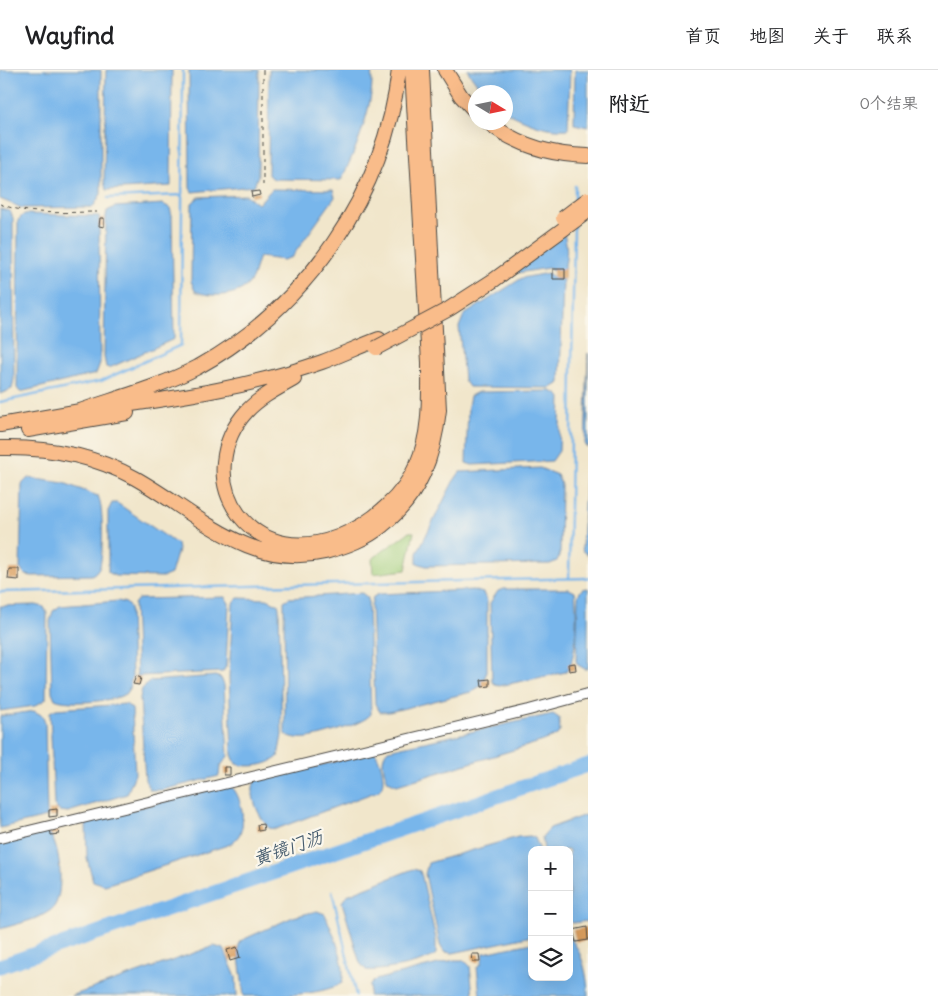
<!DOCTYPE html>
<html lang="zh">
<meta charset="utf-8">
<style>
:root{--surface:#fff;--page:#f2f2f2;--text:#202124;--muted:#757577;--line:#e0e0e0}
body{margin:0;font-family:Delius,"LXGW WenKai TC",sans-serif;background:var(--page);color:var(--text)}
.controls{position:absolute;right:15px;bottom:15px;display:grid;overflow:hidden;border-radius:10px;box-shadow:0 5px 20px #0002}
.controls button{width:45px;height:45px;display:grid;place-items:center;padding:0;border:0;border-bottom:1px solid var(--line);background:var(--surface);color:var(--text);font:25px sans-serif}
.compass{position:absolute;left:468px;top:15px;width:45px;height:45px;border-radius:50%;background:var(--surface);box-shadow:0 5px 20px #0002;rotate:100deg}
.list{margin:0;padding:0;list-style:none}
h2{display:flex;justify-content:space-between;align-items:center;height:65px;margin:0;padding:0 20px;font-size:21px}
h2 small{font-size:16px;font-weight:400;color:var(--muted)}
.icon{flex:none;width:28px;height:28px;fill:none;stroke:currentColor;stroke-width:2;stroke-linecap:round;stroke-linejoin:round}
.map{position:relative;flex:none;width:588px;height:926px;overflow:hidden}
header{display:flex;align-items:center;gap:30px;box-sizing:border-box;height:70px;padding:0 25px;background:var(--surface);border-bottom:1px solid var(--line)}
header strong{font-size:24px}
nav{display:flex;gap:28px;margin-inline-start:auto;font-size:18px}
main{display:flex}
aside{flex:1;background:var(--surface)}
.map>svg:first-child{display:block}
</style>
<header>
<strong>Wayfind</strong>
<nav><a>首页</a><a>地图</a><a>关于</a><a>联系</a></nav>
</header>
<main>
<div class="map">
<svg width="588" height="926" viewBox="0 0 588 926">
<rect width="100%" height="100%" fill="#fbf7ec"/>
<filter id="ink" filterUnits="userSpaceOnUse"><feTurbulence type="fractalNoise" baseFrequency=".02" numOctaves="2"/><feDisplacementMap in="SourceGraphic" scale="10" xChannelSelector="R" yChannelSelector="G"/><feConvolveMatrix kernelMatrix="1 2 1 2 8 2 1 2 1" color-interpolation-filters="sRGB"/></filter>
<filter id="wash" filterUnits="userSpaceOnUse"><feTurbulence type="fractalNoise" baseFrequency=".0096" numOctaves="4" result="noise"/><feDisplacementMap in="SourceGraphic" scale="20" xChannelSelector="R" yChannelSelector="G"/><feGaussianBlur stdDeviation="1.12" result="paint"/><feColorMatrix in="noise" values="0 0 0 0 0 0 0 0 0 0 0 0 0 0 0 0 0 1.4 0 .05"/><feComposite in="paint" operator="in"/></filter>
<g filter="url(#wash)">
<rect width="100%" height="100%" fill="#f1e6cb"/>
<!-- green -->
<path fill="#a2ce7b" stroke="#667c53" d="M409,462H414L406,500L373,504L372,489Z"/>
<!-- water -->
<path fill="#78b6eb" stroke="#52708b" d="M0,0H101V124L93,137L22,138L0,129Z
M106,0H172L171,116L106,120L104,111Z
M189,0H259L258,106L254,116L192,122L190,118Z
M269,0L371,1C377,29 354,85 341,110L274,109L268,105Z
M467,0H570L568,59C546,61 527,52 508,43L506,41V22H483Z
M575,0H588V57L574,54Z
M272,119L333,120L335,127L292,187L283,190L259,187C255,195 255,205 250,212C240,227 209,228 195,221L191,211L192,133L199,127L246,125L258,134Z
M163,134L170,138L172,146L174,269L109,298L106,297L104,287L106,146L107,141L115,137Z
M0,139L10,141L13,148L14,309L12,319L0,324Z
M24,144L99,146L100,293L96,304L20,322L17,318L18,150Z
M562,158C568,173 568,187 563,202L557,203L548,198L518,203L513,194Z
M548,203L555,209L563,210L560,313L551,318L469,317L464,310L459,257L464,245L522,208Z
M588,283V377L585,376Z
M551,321L559,325L561,328L559,381L552,391L472,395L466,393L468,336L470,326L478,322Z
M588,388V485L583,481L582,478L586,394Z
M540,398L557,405L561,414L560,483L557,491L550,494L426,496L417,493V483L453,412L460,402Z
M28,408L64,413L98,426C104,436 103,484 100,496C98,500 96,502 92,505L32,506L26,505L20,499L22,414Z
M112,433H117L177,474L178,480L171,504L164,507L115,506L108,502V441Z
M588,518V599H585L578,595L576,591L578,525L582,519Z
M504,519H569L575,522C577,539 578,590 566,602L499,616L492,612L490,533L498,521Z
M473,520L483,523L487,531V601L482,615L471,622L389,642H380L375,634L371,535L373,527L379,524Z
M362,523L368,528L371,644C364,654 321,666 308,668C300,669 292,668 285,664L284,531L289,528Z
M225,527L229,533L226,596L223,602L137,606L134,534L138,529Z
M238,528L267,529L278,534L279,538L282,665L278,687C268,696 248,698 236,694L232,685L229,607L233,533Z
M118,531L126,533L130,538L132,607L128,622C119,632 66,635 55,629L52,622L50,551L53,541L60,536Z
M36,535L44,537L47,543L46,629L35,636L0,641V536Z
M215,606L221,608L224,615L228,686L220,697L219,706L162,720H150L145,710L140,628L142,619L150,611Z
M126,634L132,639L135,704L127,724L68,742L59,741L54,735L50,642L56,639Z
M34,641L43,646L45,653L47,747L0,758V646Z
M553,644L559,648L560,661L557,665L540,672L397,715L388,711C384,701 379,689 388,680Z
M375,682C381,691 388,714 378,721L276,759L269,758C259,748 248,724 255,711Z
M229,715C241,722 245,749 241,761C239,767 235,770 231,774L105,815L93,811L87,788L86,751Z
M588,744V851L572,853L569,851V780H544L542,767L550,758Z
M46,760C61,770 66,829 51,840C38,850 16,854 0,859V768Z
M530,766L535,768L540,780H532V866L453,883L444,882L440,875L425,804L428,793L518,767Z
M413,799L420,801L422,807L436,869V884C427,893 379,902 366,900L360,893L342,832L347,825Z
M317,841L325,844C333,864 347,892 342,913C321,926 271,926 244,926L238,880L240,871L293,847Z
M569,867C583,881 588,908 588,926H480L477,897L481,894L484,883L532,873V907H569Z
M214,876L224,879L236,907L237,926H71Z
M454,890H464L470,896L473,926H369L370,915L375,910Z"/>
<g fill="none" stroke-linecap="round" stroke-linejoin="round">
<!-- stream -->
<path stroke="#78b6eb" stroke-width="2.5" d="M108,128L182,125
M575,133V116
M0,332L101,311L181,275L183,0
M569,507L574,156
M0,522L588,508
M332,821L356,926"/>
<!-- river -->
<path stroke="#78b6eb" stroke-width="15" d="M0,896L588,695"/>
</g>
<g id="blocks">
<!-- building -->
<path fill="#d99d5d" d="M259,121L260,125L252,127L251,122Z
M100,148H104V157L99,156Z
M553,199H565V209H553Z
M9,499H19V510L8,509Z
M575,593L576,600L569,601L568,594Z
M136,606L141,608L139,615L133,614Z
M490,609V616L482,617L481,610Z
M224,697H230V705H224Z
M57,739V746L49,747V740Z
M263,754L264,760L258,761L257,755Z
M57,757L59,764L51,765L50,758Z
M587,857L588,870L576,872L573,860Z
M237,877L240,888L230,891L227,880Z
M472,884H479L480,892H473Z"/>
</g>
</g>
<g filter="url(#ink)">
<use href="#blocks" fill-opacity="0" stroke="#494743" stroke-width="1"/>
<g fill="none" stroke-linecap="round" stroke-linejoin="round">
<!-- minor casing -->
<g stroke="#494743" stroke-width="12">
<path id="minor" d="M0,768L529,640L588,624"/>
</g>
<!-- highway casing -->
<g stroke="#494743" stroke-width="16">
<path id="highway" d="M445,0L461,26L476,42
M488,52C516,75 552,85 588,86
M294,309C278,318 260,327 247,341C234,355 226,372 224,392C222,411 227,429 239,445C290,510 391,456 417,394C431,362 429,326 429,292L412,0
M112,337C183,327 254,316 322,292C341,285 360,276 379,269
M77,342C117,328 160,317 198,297C306,237 385,124 399,0
M0,355L86,340
M28,360L127,343
M0,378C46,377 94,385 135,408C196,442 249,500 325,482C347,476 366,469 383,455C420,426 434,386 439,340L422,0"/>
</g>
<!-- path -->
<path stroke="#494743" stroke-width="1" stroke-dasharray="4 4" stroke-linecap="butt" d="M263,0V115
M0,134C31,146 64,142 97,142"/>
<!-- minor -->
<use href="#minor" stroke="#fff" stroke-width="10"/>
<!-- highway -->
<use href="#highway" stroke="#f9bc8a" stroke-width="14"/>
<!-- highway-bridge casing -->
<g stroke="#494743" stroke-width="16" stroke-linecap="butt">
<path id="highway-bridge" d="M563,148L588,129
M376,278L449,239L494,210L588,141"/>
</g>
<!-- highway-bridge -->
<use href="#highway-bridge" stroke="#f9bc8a" stroke-width="14"/>
</g>
</g>
<g text-anchor="middle" stroke-width="4.5" stroke-linejoin="round" paint-order="stroke">
<!-- water labels -->
<g font-size="18" font-style="italic" fill="#465c6e" stroke="#fbf7ec">
<text transform="translate(288 778) rotate(-19)" y="6">黄镜门沥</text>
</g>
</g>
</svg>
<div class="controls">
<button>+</button>
<button>−</button>
<button><svg class="icon" aria-label="layers" viewBox="0 0 24 24"><path d="M12 4l9 5-9 5-9-5zM3 14l9 5 9-5"/></svg></button>
</div>
<svg class="compass" viewBox="-18 -18 36 36"><path d="M0-13l5 13h-10z" fill="#e53935"/><path d="M0 13l5-13h-10z" fill="#757577"/></svg>
</div>
<aside>
<h2>附近<small>0个结果</small></h2>
<ul class="list">
</ul>
</aside>
</main>
